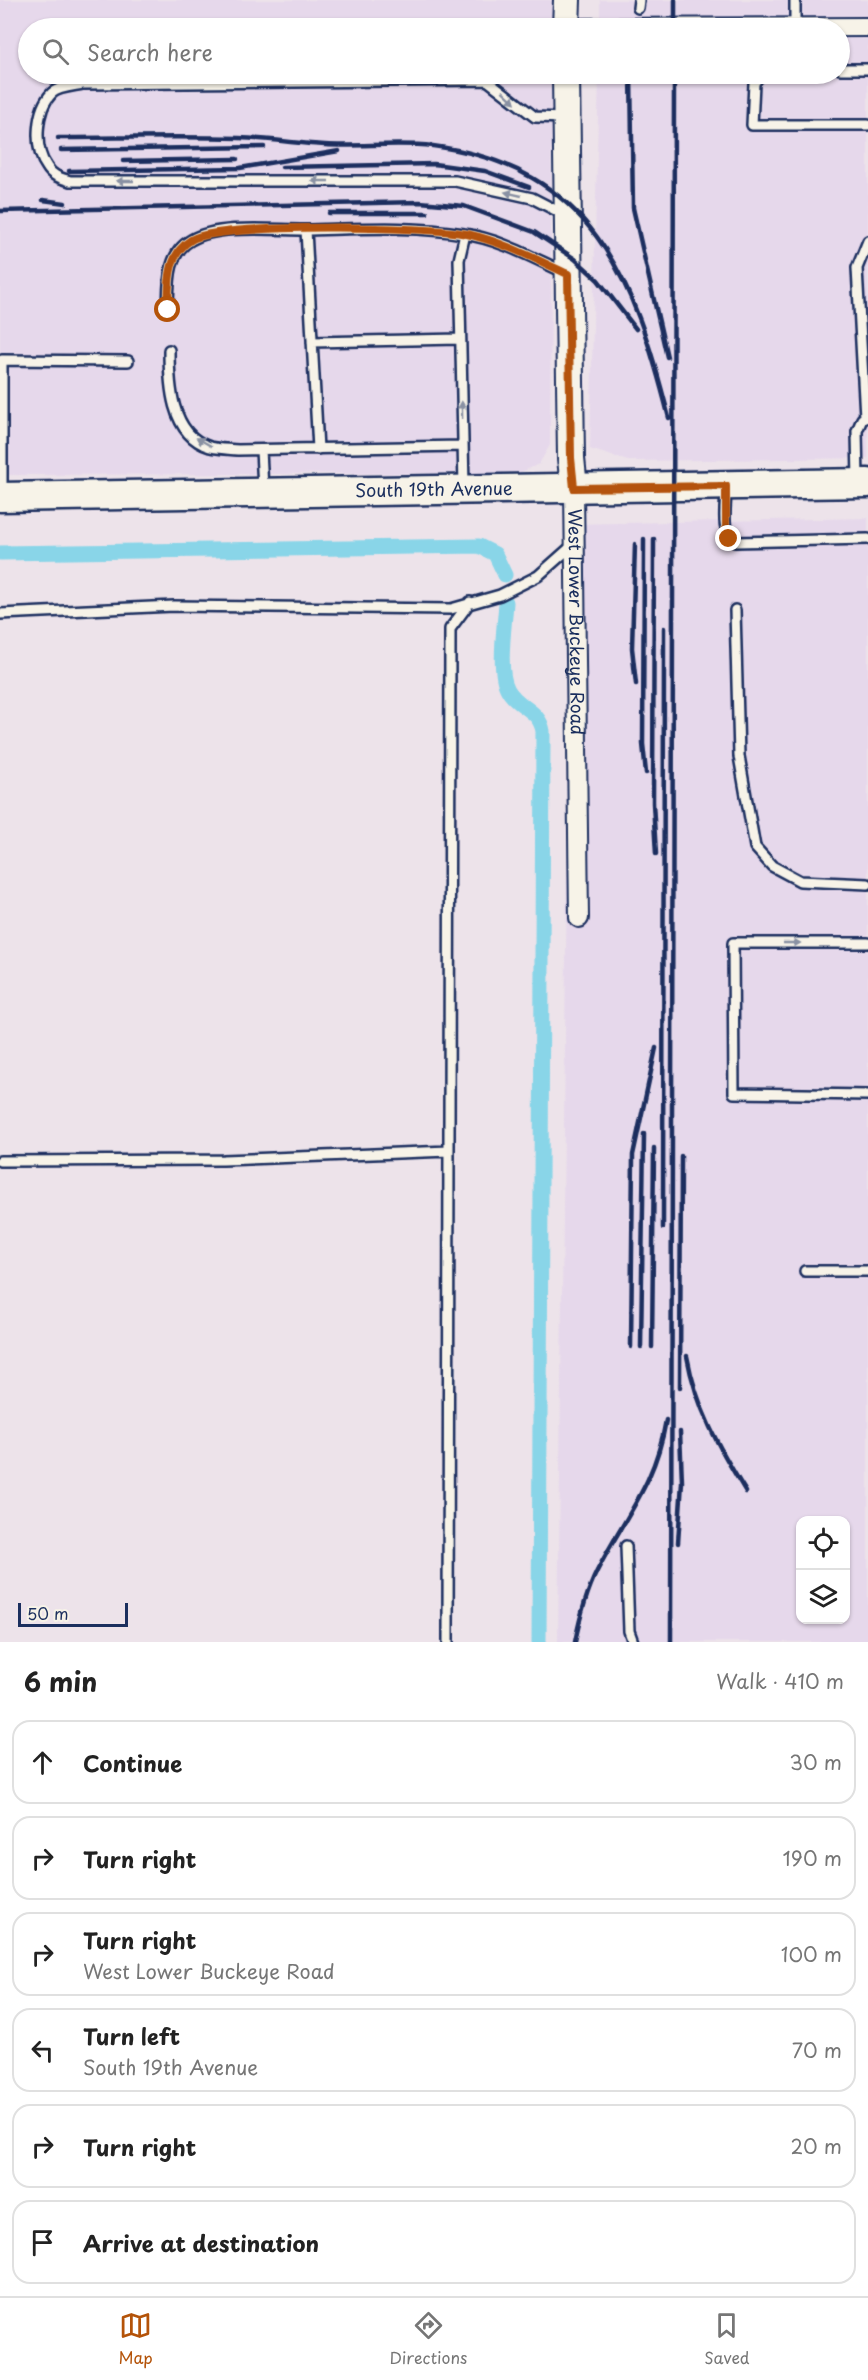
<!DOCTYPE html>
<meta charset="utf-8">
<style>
:root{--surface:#fff;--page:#f2f2f2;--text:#222;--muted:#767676;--line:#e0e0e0;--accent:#b45309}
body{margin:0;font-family:"Playpen Sans",sans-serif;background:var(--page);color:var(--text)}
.controls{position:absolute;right:18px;bottom:18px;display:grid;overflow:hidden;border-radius:12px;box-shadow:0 2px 4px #0004}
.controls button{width:54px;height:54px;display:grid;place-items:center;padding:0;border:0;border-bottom:2px solid var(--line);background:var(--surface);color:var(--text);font:30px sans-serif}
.scale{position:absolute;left:18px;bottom:15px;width:110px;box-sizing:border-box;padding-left:6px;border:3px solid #1b2f5e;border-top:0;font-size:16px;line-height:21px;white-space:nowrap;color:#1b2f5e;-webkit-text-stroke:4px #f7f3e8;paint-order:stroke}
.stop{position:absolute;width:18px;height:18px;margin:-14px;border:4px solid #b45309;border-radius:50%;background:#fff}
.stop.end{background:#b45309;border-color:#fff;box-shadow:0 2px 6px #0008}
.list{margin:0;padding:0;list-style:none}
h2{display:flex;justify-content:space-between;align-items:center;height:78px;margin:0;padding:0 24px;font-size:26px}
h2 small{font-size:20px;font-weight:400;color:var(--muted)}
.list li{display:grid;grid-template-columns:39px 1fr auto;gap:18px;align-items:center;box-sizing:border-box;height:84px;margin:0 12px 12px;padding:0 12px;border:2px solid var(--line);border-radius:18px}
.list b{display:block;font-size:22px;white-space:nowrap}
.list p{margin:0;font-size:20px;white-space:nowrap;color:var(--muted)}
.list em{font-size:20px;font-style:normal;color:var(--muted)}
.icon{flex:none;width:33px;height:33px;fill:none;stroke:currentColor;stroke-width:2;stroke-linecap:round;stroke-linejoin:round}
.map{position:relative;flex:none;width:868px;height:1642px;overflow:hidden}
.search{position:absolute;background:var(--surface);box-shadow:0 2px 4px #0004;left:18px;right:18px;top:18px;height:66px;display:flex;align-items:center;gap:15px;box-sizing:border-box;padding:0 21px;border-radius:33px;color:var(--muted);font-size:22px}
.sheet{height:654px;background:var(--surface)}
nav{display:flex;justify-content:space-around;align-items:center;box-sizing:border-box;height:84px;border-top:2px solid var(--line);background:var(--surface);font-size:16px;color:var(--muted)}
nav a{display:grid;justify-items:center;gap:3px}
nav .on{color:var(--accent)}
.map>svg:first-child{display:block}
</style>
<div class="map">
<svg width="868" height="1642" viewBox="0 0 868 1642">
<rect width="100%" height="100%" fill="#ede3ea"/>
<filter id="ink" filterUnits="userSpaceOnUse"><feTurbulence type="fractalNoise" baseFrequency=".0167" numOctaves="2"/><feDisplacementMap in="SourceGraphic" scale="12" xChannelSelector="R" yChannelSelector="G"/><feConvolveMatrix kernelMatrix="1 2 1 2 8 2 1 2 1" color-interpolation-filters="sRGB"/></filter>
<g filter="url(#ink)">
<!-- built -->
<path fill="#e6d8eb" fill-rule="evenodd" d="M0,0H553V28H28V74H552L550,445L539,464L519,473L0,475Z
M600,0H868V458L628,461L590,449L599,74H840V28H600Z
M868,518V1642H558L571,524ZM800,1520H846V1620H800Z"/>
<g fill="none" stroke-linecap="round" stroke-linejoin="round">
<!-- canal -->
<path stroke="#89d5e8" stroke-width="15" d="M0,553L479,546L495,554L505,575
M506,602C505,624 497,672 508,690C518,708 539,709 543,731L539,1642"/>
<!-- service casing -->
<g stroke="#1b2f5e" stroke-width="14">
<path id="service" d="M795,0V27
M638,8L639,0
M840,69H868
M761,74L754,83L752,125H868
M564,118L535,117L487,80L83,84C74,86 58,87 52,93C36,109 33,148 47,167C52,176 61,178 70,181H455L532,198L565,215
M306,230L318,449
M168,310C169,285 166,254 191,240C218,224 273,230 304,230C357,229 411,225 464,234C500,239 533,258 566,273
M312,342L460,339
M169,350C169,382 170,435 210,447C218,449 229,449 238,450L463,446
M865,417L857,268L868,241
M261,450L263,489
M858,481L857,431L862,419L868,417
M464,486L459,260L465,234
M726,490C726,505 720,534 735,542L868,539
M2,495V360L128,361
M735,610L739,756L755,847L772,866L800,881L868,884
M0,614L174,606L451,609L500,595L538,576L573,545
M868,943H733L734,1093L868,1095
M0,1161L223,1160L449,1151
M805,1271H868
M626,1546L629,1631L633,1642
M448,1642L450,629L470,602"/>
</g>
<!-- minor casing -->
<g stroke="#1b2f5e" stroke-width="22">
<g id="minor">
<path d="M568,28L868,27"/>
<path id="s1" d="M574,488L579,918"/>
</g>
</g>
<!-- secondary casing -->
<g stroke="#1b2f5e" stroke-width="30">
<path id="secondary" d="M566,28L567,0
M566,74L571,458L574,488"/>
</g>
<!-- primary casing -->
<g stroke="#1b2f5e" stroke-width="33">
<g id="primary">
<path id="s2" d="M0,497L868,483"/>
</g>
</g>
<!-- service -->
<use href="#service" stroke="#f7f3e8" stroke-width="9"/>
<!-- minor -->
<use href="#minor" stroke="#f7f3e8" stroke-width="18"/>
<!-- secondary -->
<use href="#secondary" stroke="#f7f3e8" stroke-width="26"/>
<!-- primary -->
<use href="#primary" stroke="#f7f3e8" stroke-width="28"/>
<!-- rail -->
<path stroke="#1b2f5e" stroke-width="4.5" d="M675,28V0
M631,74L633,208L667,357
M58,138C118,138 179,136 239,138C268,139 296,143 325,145C360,147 397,142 433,146C592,167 634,279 669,418
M61,150L264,147
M123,161L237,159
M282,167L434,164L485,171L529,187
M69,171L240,168L339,151
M43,200L65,203
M0,211L420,202L464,206L534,232L575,259L598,280L636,329
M329,213H427
M644,539L643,744L646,773
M654,539L653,803L656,854
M635,544L632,648L636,684
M663,1228L664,628
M631,1347L633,1155L656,1048
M641,1347L644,1134
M652,1347L654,1148
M687,1356C696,1407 719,1448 746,1492
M680,1387L681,1156
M678,1543L682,1482L680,1432
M575,1642C580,1617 586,1593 597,1571C625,1516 655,1485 666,1420
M671,1642L674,74"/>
</g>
<!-- one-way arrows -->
<defs><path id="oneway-solid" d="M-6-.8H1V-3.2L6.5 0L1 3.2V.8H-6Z" transform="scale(1.5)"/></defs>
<g fill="#8991a3">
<use href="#oneway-solid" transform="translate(509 97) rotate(43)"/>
<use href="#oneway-solid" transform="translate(125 181) rotate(180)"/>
<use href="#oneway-solid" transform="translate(320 181) rotate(-180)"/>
<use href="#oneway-solid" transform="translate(513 194) rotate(-167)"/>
<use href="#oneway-solid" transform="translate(462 410) rotate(-91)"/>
<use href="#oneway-solid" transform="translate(204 442) rotate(-150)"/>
<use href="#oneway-solid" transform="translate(792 943)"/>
</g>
</g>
<g fill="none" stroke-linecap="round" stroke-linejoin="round" filter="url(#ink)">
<!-- route -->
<path stroke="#b45309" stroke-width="8" d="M168,310C169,285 166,255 191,240C218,223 429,226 467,234C503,242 535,259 568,274L571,458L574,488L726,486V532L729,539"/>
</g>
<g text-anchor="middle" stroke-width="4.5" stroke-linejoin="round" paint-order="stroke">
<!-- street labels -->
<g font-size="18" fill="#1b2f5e" stroke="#f7f3e8">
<text dy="6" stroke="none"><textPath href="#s2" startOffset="434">South 19th Avenue</textPath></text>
<text dy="6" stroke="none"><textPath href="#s1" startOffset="134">West Lower Buckeye Road</textPath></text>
</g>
</g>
</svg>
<div class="controls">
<button><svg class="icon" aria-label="locate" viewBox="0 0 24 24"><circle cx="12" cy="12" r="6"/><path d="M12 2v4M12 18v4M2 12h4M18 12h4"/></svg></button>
<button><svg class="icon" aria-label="layers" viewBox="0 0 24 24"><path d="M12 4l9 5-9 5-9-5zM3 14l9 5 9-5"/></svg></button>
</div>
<div class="scale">50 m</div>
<div class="stop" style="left:168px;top:310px"></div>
<div class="stop end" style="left:729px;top:539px"></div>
<div class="search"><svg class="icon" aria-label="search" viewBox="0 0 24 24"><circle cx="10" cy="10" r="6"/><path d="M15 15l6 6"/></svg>Search here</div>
</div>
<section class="sheet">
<h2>6 min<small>Walk · 410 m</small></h2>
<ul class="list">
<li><svg class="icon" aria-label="ahead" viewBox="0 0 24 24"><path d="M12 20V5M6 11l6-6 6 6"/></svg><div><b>Continue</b></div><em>30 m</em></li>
<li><svg class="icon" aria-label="right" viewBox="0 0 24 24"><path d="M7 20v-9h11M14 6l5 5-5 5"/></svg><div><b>Turn right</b></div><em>190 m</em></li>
<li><svg class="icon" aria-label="right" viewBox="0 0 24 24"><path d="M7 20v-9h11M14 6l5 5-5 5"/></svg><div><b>Turn right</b><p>West Lower Buckeye Road</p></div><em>100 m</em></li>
<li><svg class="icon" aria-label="left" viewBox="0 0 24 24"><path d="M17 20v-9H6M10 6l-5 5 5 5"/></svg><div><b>Turn left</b><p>South 19th Avenue</p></div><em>70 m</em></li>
<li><svg class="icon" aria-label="right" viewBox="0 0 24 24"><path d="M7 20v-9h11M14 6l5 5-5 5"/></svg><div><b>Turn right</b></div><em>20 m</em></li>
<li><svg class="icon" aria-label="arrive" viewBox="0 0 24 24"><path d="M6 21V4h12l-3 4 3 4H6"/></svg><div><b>Arrive at destination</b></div></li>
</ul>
</section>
<nav>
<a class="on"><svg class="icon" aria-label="map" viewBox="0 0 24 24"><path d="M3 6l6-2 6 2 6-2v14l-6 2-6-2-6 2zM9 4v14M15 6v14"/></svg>Map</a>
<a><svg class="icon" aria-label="directions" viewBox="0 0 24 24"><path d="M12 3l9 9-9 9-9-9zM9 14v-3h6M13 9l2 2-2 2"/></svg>Directions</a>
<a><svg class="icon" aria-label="saved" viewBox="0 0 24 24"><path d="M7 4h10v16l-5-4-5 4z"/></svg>Saved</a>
</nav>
